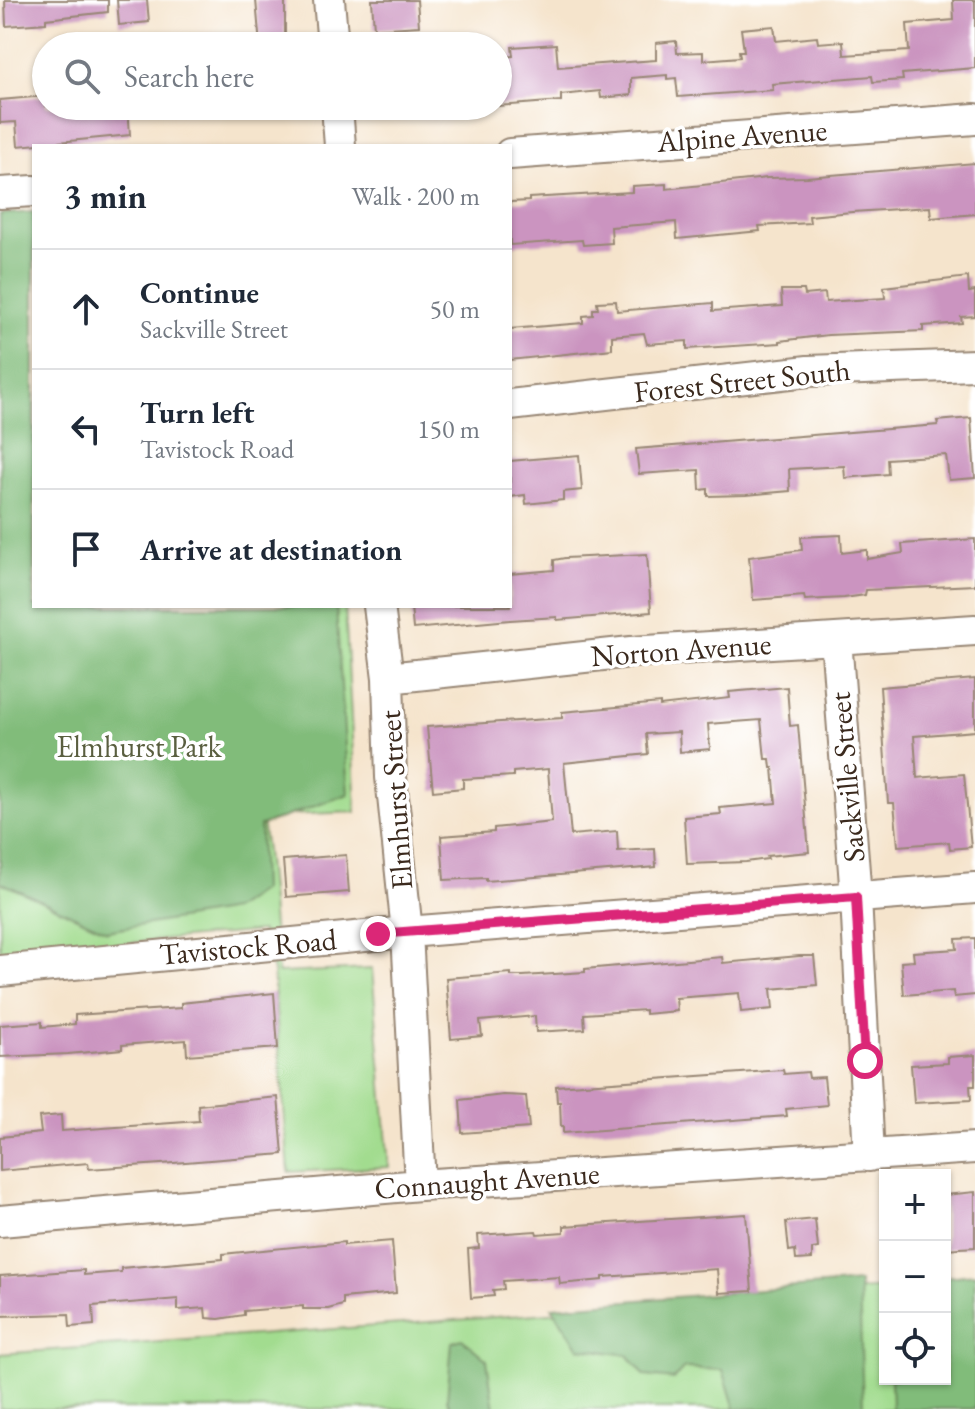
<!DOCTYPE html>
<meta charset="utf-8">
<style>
:root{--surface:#fff;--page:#f6f6f7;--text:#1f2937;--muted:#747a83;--line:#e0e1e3}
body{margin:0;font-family:"EB Garamond",serif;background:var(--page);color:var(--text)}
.controls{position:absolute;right:24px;bottom:24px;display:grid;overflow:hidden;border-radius:0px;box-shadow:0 2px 6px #0004}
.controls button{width:72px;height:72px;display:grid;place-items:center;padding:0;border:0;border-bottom:2px solid var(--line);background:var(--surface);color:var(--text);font:40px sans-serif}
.stop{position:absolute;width:24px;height:24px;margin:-18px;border:6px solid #db2777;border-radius:50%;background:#fff}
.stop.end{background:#db2777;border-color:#fff;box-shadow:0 2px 8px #0008}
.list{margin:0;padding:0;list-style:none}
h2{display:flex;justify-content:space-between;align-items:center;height:104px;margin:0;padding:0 32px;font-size:34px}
h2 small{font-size:26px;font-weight:400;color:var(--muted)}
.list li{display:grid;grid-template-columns:52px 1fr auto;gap:24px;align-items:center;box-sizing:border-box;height:120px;padding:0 32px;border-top:2px solid var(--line)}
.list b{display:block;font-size:30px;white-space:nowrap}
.list p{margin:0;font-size:26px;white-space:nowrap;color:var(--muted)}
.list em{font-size:26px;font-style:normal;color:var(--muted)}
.icon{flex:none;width:44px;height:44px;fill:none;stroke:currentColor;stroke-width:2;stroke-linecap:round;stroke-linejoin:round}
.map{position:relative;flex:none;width:975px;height:1409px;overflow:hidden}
.search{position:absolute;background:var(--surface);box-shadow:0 2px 6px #0004;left:32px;top:32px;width:480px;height:88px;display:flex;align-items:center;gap:20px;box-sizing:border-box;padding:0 28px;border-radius:44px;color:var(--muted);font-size:30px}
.panel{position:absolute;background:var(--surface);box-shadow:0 2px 6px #0004;left:32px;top:144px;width:480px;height:464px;border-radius:0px}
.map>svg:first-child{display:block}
</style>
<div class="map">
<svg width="975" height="1409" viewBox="0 0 975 1409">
<rect width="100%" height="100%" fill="#fff"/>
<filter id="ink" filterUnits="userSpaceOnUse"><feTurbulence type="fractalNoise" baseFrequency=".0125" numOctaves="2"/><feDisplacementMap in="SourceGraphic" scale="16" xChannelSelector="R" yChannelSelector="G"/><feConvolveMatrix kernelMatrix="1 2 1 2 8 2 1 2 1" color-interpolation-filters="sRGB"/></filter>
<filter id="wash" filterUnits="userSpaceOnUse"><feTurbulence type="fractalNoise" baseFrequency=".006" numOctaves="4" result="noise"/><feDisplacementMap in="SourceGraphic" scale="32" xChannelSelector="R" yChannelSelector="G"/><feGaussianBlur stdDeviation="1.8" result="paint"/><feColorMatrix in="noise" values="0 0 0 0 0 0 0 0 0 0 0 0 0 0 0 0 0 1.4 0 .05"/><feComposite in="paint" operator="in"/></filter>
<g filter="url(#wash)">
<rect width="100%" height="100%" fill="#f5e4cc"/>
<!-- green -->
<path fill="#a2dc8f" stroke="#6e8356" stroke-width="2" d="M0,217L34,606H345L356,812L261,816C270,868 271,921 278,973L372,969L389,1167L289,1172L273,972L261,931L0,955Z
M885,1288V1379H945L975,1409H0V1354Z"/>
<!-- forest -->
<path fill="#81bc7a" stroke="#5e734c" stroke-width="2" d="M34,212V606H336L348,794L260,826L262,890L233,910L107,931L0,882V214Z
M975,1274V1409H892L891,1379H945V1277Z
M859,1282L863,1409H735L723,1370L684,1368L674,1379L645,1376L628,1355L579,1348L552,1307Z
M462,1339L487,1360L494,1409H451L447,1399L452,1342Z"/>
<g id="blocks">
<!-- building -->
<path fill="#cb94c0" d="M5,0H108V12L46,19V23L6,26Z
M117,0H147L149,22L119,25Z
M256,0H285V46H260Z
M372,0H417L419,26L374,29Z
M953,0H975V68L902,74L903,80L873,82L872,76L772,84L773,90L678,97L676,78L667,79V75L631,78V95L601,98L600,91L561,95V101L498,106V57L513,56L512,47L556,44L558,67L656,60V43L676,41L677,53L703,52V60L740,57L739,51H744L741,29L774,26L776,41L817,37L818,43L843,41L844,55L909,51L907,24L954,20Z
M46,96V106H128L130,135L18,146L16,122L0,123V100Z
M975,163V214L931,218L930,207L852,212L809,216L810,223L759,226L760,231L677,239L676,222L611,227L612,243L583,245L582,240L510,245V202L529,201V198L632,192V186L666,184V189L767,178L807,177Z
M968,277L969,292L975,291V316L961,317L962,323L923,326V331L828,335L780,341V343L687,349V341L647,344L644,333L612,336V349L510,360V329L583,323V316L593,315V309H598L597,302L616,301L617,311L713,303V311L782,306L781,290H804L805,295L825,293L826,302L885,298L884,287Z
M971,418L975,478L949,480L946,455L887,459L888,474L845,478L844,466L789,469L790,491L746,495L708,496V489L700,490L699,470L639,474L636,449L938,425L937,421Z
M579,455L582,490L563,492V500L526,504L525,495L510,497V461Z
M841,535L842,553L867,550V559L903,553L902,544L975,539V585L866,590L865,595L844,598L805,600L804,596L753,600L749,557L802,550L801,537Z
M647,554L651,612L557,620V617L510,620L413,629L411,606H510V574L554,570V560L565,558Z
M975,679V731L914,736L917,778L964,774L971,847L950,849L949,842L898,846L894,803H888L880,687Z
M787,687L790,726L798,725L809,852L767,856L768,859L746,862L687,864L684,817L721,814L720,808L776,803L773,768H771L770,759H765L761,720L708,724L710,749L680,752L679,732L646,734L648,754L564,763L571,835L617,831L618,851L655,849L656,867L486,881V878L444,880L441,836L494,832V828L552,822L548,769L513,772V776L463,779V788L433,791L427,727L562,718V712L660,703V706L730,698L729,692Z
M346,855L349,892L286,897L283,860Z
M975,938V995L954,997L953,991L904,995L901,962L914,961L913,952L957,949L956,939Z
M799,956H814L817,985L771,989L773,1009L741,1012L739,993L676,998L677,1011L645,1014V1010L584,1014L585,1029L536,1032L535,1016L480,1021L482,1036L451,1039L446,978L511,973V976H523L585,972V969L722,957L723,963Z
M274,993L278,1048L187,1055L186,1040L122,1045V1049L68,1054L0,1057V1025L42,1022V1027L75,1024V1015L181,1008V1003Z
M975,1055V1086H970L971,1100L914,1103L911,1065L948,1063V1057Z
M783,1070L784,1074L808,1072L809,1078L824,1077L827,1105L786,1109L787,1116L563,1133V1127H561L560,1102H557L556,1086Z
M504,1095L526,1096L529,1128L462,1133L460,1100Z
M278,1097L283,1154L161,1164L89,1169L88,1163L0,1171V1137L41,1133L39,1117L61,1115L62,1131L199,1121L198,1105Z
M975,1192V1247L945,1249V1195Z
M746,1214L752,1291L719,1293L717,1269L603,1277V1280L560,1284L559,1277L503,1281L504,1289L493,1290L494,1296L471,1298L468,1249L479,1248L478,1235L536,1231L537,1234L564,1232V1226Z
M815,1219L818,1248L812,1249V1259L796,1260L795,1250L789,1251L786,1222Z
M392,1241L396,1293L343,1298V1305L328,1309H303V1306L244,1311V1315L219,1319L206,1318L205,1308L178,1310V1299L93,1306L94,1325L70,1327L69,1314L0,1316V1276L84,1270V1275L121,1272V1268L223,1259V1254L344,1242V1245Z"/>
</g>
</g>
<g filter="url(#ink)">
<use href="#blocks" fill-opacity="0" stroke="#988775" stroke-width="2"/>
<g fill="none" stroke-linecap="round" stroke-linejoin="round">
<!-- minor casing -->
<g stroke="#988775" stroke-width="34">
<path id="minor" d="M329,0L333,46
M337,106L340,146
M510,154L975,119
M0,193L34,191
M510,405L808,371L975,365
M379,606L388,678L391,777L407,932L420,1185
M836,639L856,897L869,1156
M388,678L631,652L975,630
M0,971L407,932L975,888
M0,1221L420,1185L975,1148"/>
</g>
<!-- minor -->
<use href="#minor" stroke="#fff" stroke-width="30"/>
</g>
</g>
<g fill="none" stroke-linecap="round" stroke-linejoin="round" filter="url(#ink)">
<!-- route -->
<path stroke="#db2777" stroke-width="10" d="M378,934L856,897L865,1061"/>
</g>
<g text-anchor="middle" stroke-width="7" stroke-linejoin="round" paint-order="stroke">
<!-- street labels -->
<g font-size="30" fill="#3b2a1e" stroke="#fff">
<text transform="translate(742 136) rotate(-4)" y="10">Alpine Avenue</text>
<text transform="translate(742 381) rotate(-6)" y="10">Forest Street South</text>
<text transform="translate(681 650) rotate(-4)" y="10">Norton Avenue</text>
<text transform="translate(847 777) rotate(-95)" y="10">Sackville Street</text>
<text transform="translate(396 800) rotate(-94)" y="10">Elmhurst Street</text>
<text transform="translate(248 947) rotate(-5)" y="10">Tavistock Road</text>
<text transform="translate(487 1181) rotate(-4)" y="10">Connaught Avenue</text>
</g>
<!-- park labels -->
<g font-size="30" fill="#5a5f40" stroke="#fff">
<text x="139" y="757">Elmhurst Park</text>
</g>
</g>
</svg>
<div class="controls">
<button>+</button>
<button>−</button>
<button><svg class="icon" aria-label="locate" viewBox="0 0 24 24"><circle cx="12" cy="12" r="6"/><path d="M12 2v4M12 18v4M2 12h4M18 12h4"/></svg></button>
</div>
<div class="stop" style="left:865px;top:1061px"></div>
<div class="stop end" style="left:378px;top:934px"></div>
<div class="search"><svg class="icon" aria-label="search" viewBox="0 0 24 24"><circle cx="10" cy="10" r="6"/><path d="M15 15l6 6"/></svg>Search here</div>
<section class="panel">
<h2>3 min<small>Walk · 200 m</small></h2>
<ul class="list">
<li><svg class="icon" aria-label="ahead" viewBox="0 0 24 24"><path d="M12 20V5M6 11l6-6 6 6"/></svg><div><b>Continue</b><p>Sackville Street</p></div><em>50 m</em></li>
<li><svg class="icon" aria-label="left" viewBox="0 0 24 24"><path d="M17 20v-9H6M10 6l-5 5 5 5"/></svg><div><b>Turn left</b><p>Tavistock Road</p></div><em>150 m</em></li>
<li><svg class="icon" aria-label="arrive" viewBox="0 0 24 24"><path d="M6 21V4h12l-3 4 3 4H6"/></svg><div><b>Arrive at destination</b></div></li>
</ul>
</section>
</div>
